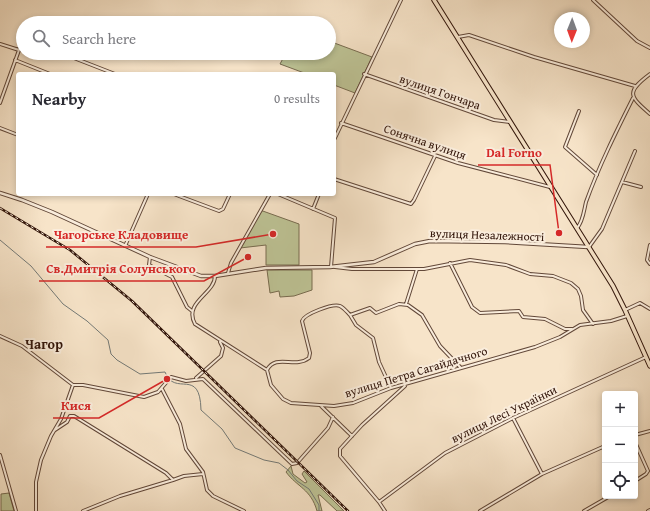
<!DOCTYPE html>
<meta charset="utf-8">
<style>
:root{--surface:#fff;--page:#f2f2f3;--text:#2b2b33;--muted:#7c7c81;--line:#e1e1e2}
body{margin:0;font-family:"Gentium Book Plus",serif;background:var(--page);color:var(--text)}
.controls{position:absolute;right:12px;bottom:12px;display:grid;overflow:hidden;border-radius:4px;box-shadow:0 2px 6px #0003}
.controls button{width:36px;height:36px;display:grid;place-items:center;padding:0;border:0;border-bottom:1px solid var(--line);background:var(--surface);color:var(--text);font:20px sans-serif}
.compass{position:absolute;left:554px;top:12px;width:36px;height:36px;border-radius:50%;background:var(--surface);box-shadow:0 2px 6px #0003;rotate:181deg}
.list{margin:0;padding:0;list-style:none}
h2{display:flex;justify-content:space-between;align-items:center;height:52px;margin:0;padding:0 16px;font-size:17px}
h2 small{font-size:13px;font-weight:400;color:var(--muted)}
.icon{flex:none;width:22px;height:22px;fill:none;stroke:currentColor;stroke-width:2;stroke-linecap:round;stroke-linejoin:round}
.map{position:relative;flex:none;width:650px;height:511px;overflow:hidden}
.search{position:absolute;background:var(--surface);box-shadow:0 2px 6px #0003;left:16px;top:16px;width:320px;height:44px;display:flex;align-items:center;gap:10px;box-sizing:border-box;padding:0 14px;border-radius:22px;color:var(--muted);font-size:15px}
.panel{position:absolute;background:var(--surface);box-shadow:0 2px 6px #0003;left:16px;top:72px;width:320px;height:124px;border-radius:4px}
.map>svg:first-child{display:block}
</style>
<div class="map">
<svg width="650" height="511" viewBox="0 0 650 511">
<rect width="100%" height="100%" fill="#f7e4c9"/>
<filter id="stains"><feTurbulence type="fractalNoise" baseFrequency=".005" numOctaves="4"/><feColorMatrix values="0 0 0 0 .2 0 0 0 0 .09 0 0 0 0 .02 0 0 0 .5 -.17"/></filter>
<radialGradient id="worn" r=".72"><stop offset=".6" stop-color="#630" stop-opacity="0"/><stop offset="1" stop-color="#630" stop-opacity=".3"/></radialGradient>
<!-- green -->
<path fill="#bec496" stroke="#786c50" d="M329,41L372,57L355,93L334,85V74H307L280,64L286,53H329Z
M260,210L299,224V265H266V245L240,248Z
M267,270H312V290L294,296L280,297L279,291L270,293Z
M291,466L293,474L305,483L307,482L302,474L304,471L344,511H337L320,495H318L322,511H317C311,489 297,487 286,472Z
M9,493L14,511H1V494Z"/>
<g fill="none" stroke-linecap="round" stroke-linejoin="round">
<!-- stream -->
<path stroke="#737976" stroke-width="1" d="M0,240L31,266L63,304L87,321L108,340L111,354L117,360L140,374L165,372C175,398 200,366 201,410L222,429L235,448L264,460L279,463L288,470L297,481L309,489L319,505V511"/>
<!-- minor casing -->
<g stroke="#624839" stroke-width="4">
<path id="minor" d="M593,0L637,41L650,48
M458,37L469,35L534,57L635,86
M0,44L19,50
M61,53L115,74
M15,60L50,74
M364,74L494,120L510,122
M650,74C626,92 629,96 650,114
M0,103L23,39
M579,111L565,147L597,175
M341,123L458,163L550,187
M0,128L18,135
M334,140L401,0
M334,179L411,204L414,200L435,156
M622,182L641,187
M174,194L179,196
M179,194V196L219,211L223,209L230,194
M278,194L335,218L331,267
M313,209L319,194
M577,228C583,222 584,210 586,202C599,166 616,132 633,98
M650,245L647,260L650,264
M125,246L148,194
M589,247L602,229L635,151
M150,257L149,265L172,277L187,307L192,311
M450,263L472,307L480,313L519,311L523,317L545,319L565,329H572
M335,267L352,269H424L470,260L506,265L530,274L553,276L571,283L578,289L581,296L583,310L593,324
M228,273L231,263L270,194
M215,276C215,294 183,302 195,324L267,370L271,385L283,399L291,403L334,406L353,403L391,388L535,347L560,337L580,325L611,321L627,316
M406,304L417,269
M625,310L640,303L650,309
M350,315L356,325L373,338L379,362L391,388
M0,336L22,346L73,385H83L144,397L158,392L171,377L186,381L203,379L292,464L297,463L328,428L333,417
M267,370C276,353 295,369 309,358L310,353L302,321C304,314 333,303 340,306C344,308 347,312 350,315L370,308L376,313L399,304L408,305L422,315L440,346L460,367
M196,378L221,356L223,348L220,342
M162,389L180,424L186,449L203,472L207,490L213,496L244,511
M321,406L352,436
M513,418L542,474
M55,430L67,422L70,416H74L166,473L173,480
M635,435L650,431
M635,442L648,471L646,474L635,481
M0,455L16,511
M379,502L445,453L513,418L646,357
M36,511V482L41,460L51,436L61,419L73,385
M83,511L120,496L173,480L184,476L203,474
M385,511L379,502L340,456V449L362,425L405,386
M480,511L542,474L605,446
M584,511L610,496
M648,511L650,510"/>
</g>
<!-- tertiary casing -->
<g stroke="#624839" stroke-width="4.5">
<path id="tertiary" d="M0,193L22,200L52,212L150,257L201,276H215L266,268L330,267L374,262L415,244L430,241L505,242L588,247"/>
</g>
<!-- primary casing -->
<g stroke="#311409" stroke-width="5.5">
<path id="primary" d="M434,0L613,286L625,310L650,366"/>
</g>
<!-- minor -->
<use href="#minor" stroke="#faeddc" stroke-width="2"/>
<!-- tertiary -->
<use href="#tertiary" stroke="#faeddc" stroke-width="2.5"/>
<!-- primary -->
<use href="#primary" stroke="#f7e4c9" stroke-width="3.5"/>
<!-- rail casing -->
<g stroke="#311409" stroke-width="2.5">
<path id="rail" d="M0,208L70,250L132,301L348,511"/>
</g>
<!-- rail -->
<use href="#rail" stroke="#faeddc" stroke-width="1" stroke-dasharray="3" stroke-linecap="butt"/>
</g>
<g text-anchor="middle" stroke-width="4" stroke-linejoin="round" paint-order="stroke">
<!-- street labels -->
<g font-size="12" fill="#311409" stroke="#faeddc">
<text transform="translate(440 92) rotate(19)" y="4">вулиця Гончара</text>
<text transform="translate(425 142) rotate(19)" y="4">Сонячна вулиця</text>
<text transform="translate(487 235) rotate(2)" y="4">вулиця Незалежності</text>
<text transform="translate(416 372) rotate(-17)" y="4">вулиця Петра Сагайдачного</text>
<text transform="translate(504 414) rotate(-26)" y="4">вулиця Лесі Українки</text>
</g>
<!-- quarter labels -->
<g font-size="14" font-weight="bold" fill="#311409" stroke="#faeddc">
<text x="44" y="349">Чагор</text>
</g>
</g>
<!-- callouts -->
<path fill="none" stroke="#d62828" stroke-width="1.5" d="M559 233L550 165H478M273 234L196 247H46M248 257L204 281H39M167 379L99 418H53"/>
<g fill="#d62828" stroke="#faeddc" stroke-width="1.5">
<circle cx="559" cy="233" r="4"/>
<circle cx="273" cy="234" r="4"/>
<circle cx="248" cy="257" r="4"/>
<circle cx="167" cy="379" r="4"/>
</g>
<g font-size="13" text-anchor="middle" font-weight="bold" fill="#d62828" stroke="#faeddc" stroke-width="4" stroke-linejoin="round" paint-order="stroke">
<text x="514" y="157">Dal Forno</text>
<text x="121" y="239">Чагорське Кладовище</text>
<text x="121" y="273">Св.Дмитрія Солунського</text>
<text x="76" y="410">Кися</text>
</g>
<rect width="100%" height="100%" filter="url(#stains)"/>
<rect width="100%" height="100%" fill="url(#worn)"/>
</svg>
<div class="controls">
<button>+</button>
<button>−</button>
<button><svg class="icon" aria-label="locate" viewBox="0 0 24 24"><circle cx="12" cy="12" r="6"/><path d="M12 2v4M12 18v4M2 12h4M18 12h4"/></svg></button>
</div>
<svg class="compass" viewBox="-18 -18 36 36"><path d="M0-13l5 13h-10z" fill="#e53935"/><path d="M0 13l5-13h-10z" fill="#7c7c81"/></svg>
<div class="search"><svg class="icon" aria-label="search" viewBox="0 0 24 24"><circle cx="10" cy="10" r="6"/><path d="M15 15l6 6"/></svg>Search here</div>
<section class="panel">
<h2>Nearby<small>0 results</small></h2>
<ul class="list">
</ul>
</section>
</div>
